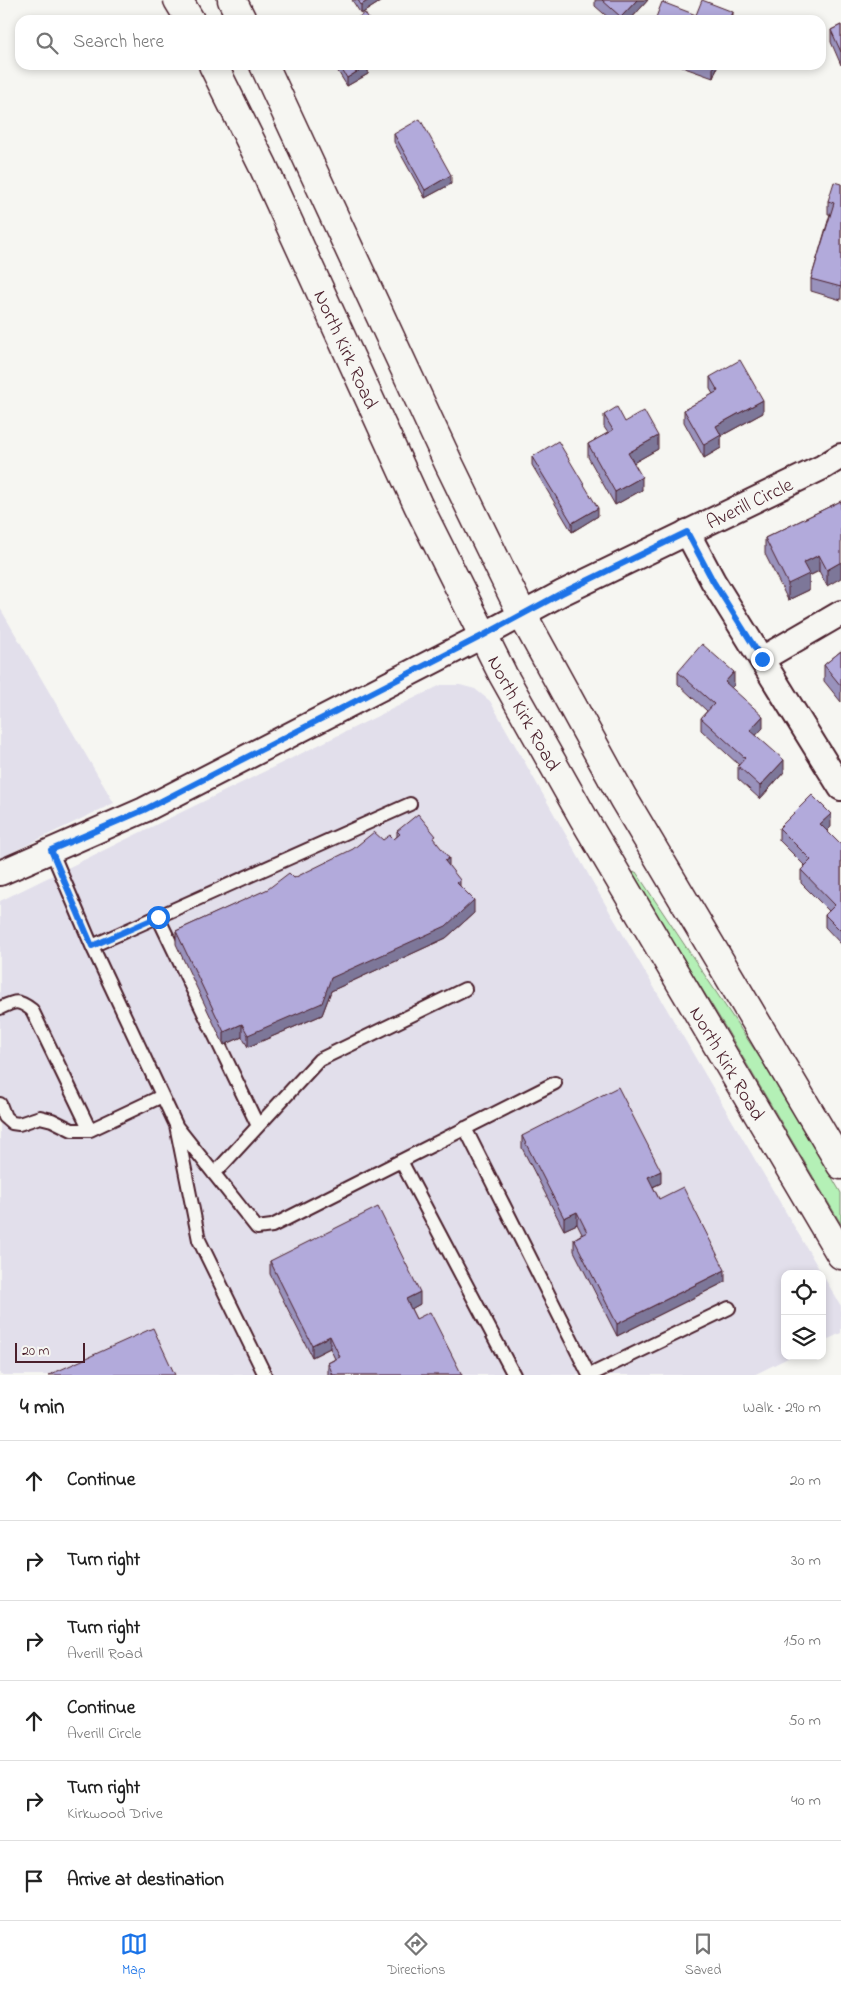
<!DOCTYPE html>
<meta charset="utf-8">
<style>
:root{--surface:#fff;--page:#f2f2f2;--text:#222;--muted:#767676;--line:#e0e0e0;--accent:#1a73e8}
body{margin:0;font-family:"Indie Flower",sans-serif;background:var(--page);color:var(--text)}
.controls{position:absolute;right:15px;bottom:15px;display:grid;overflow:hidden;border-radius:10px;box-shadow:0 2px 8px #0003}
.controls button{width:45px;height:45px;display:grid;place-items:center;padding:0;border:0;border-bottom:1px solid var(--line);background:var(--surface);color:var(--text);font:25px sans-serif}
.scale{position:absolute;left:15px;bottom:12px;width:70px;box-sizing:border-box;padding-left:5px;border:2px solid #4a1f2b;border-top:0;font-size:14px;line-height:18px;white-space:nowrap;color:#4a1f2b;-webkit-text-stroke:4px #f6f6f2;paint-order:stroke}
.stop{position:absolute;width:15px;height:15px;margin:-11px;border:4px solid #1a73e8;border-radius:50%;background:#fff}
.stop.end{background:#1a73e8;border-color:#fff;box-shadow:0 1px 5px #0008}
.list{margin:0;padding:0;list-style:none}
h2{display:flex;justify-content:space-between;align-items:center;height:65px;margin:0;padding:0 20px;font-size:21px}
h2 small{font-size:16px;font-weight:400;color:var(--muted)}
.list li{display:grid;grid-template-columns:32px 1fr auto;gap:15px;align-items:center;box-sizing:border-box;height:80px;padding:0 20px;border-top:1px solid var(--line)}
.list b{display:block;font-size:19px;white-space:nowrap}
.list p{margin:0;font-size:16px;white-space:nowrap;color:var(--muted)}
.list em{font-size:16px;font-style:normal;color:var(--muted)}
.icon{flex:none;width:28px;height:28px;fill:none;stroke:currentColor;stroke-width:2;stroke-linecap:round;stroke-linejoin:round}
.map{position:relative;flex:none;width:841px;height:1375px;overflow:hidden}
.search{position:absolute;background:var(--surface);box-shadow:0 2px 8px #0003;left:15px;right:15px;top:15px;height:55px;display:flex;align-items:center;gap:12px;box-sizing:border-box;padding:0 18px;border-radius:15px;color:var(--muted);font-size:19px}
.sheet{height:545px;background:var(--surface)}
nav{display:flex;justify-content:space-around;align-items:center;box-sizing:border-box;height:70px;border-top:1px solid var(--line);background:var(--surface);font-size:14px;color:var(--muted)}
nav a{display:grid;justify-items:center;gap:2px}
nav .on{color:var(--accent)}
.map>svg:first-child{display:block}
</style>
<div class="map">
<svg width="841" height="1375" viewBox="0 0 841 1375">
<rect width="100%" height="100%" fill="#f6f6f2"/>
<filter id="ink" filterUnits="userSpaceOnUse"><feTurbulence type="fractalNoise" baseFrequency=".02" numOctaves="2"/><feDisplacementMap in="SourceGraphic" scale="10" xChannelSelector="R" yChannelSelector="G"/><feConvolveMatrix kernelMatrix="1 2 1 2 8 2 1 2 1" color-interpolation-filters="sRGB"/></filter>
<g filter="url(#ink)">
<!-- built -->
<path fill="#e2dfeb" d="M0,608L114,803L0,858Z
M441,685H460L475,689L490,701L600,895L822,1274H785V1356H792L754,1375H0V901Z
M822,1274L841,1306V1333L822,1342Z"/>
<!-- green -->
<path fill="#b4f0b6" stroke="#7f8870" d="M636,872L776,1082L841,1193V1224L721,1020L631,873Z"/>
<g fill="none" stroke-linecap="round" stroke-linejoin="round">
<!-- service casing -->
<g stroke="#4a1f2b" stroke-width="16">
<path id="service" d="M51,850L92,946L176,1125L199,1240L265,1375
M158,917L258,1126
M92,946L410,804
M0,1008C15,1001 18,999 32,1010L90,1130
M0,1104L5,1117L12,1123L19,1124L40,1117L52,1120L72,1130H90L162,1096
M177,1127L257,1228L272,1226L555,1083
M465,1128L589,1375
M401,1161L514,1375
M214,1174L319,1060L465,989
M590,1375L729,1308"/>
</g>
<!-- minor casing -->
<g stroke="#4a1f2b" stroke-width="28">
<g id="minor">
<path d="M687,532L713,581L841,788"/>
<path d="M762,659L841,613"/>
<path id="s1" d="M0,873L144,810L484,635L562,593L823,467L841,456"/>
</g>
</g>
<!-- secondary casing -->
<g stroke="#4a1f2b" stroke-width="31">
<g id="secondary">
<path d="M178,0L190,20"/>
<path d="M232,0L242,20"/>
<path id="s2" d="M213,65L263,166L418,505L503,675L584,819L841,1255"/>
<path d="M264,65L449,464L522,614L623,798L841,1165"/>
</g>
</g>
<!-- service -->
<use href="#service" stroke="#f6f6f2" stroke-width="12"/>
<!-- minor -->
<use href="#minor" stroke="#f6f6f2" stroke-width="24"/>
<!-- secondary -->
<use href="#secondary" stroke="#f6f6f2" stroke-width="28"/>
</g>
<!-- wall -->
<path fill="#9992bc" stroke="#4a1f2b" d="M352,0H383L361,14Z
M595,0H648L630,20H611L595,6Z
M841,25V65L831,42V30Z
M334,65H368V74L347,86Z
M682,65H718L713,78L682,67Z
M746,65H761L746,67Z
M394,134L451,184L425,198L394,142Z
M841,184V300L811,291V279L830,214H828V201Z
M710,377L763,413L721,436V448L704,458L684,422V410L713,394L710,389Z
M604,415L625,422L658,449L633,463L642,490L615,505L588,457V444L608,433L604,427Z
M532,457L598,516L572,532L532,465Z
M841,501L827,586L819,571L809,576V590L788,600L765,554V538Z
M841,651V702L824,681V665Z
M678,672L734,685L731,687L763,728L756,735L784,772L760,799L738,779V766L739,765L701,730V718L707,711L678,684Z
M831,827L827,831L841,845V944L825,927V915L829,911L801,883V870L805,866L779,840V828Z
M397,831L436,842L460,887L474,913L446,938L331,991L322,1015L248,1047L242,1037L224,1045L176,944V931L294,878L383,840L394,839L397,836Z
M522,1136L661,1183L653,1187L659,1199L725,1282L617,1336L574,1251V1239L582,1234L577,1224L564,1230L522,1148Z
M270,1261L420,1304L411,1309L416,1319L462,1375H328V1363L335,1359L330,1348L312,1357L270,1274Z"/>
<!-- shaded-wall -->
<path fill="#7d7799" stroke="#4a1f2b" d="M369,0H383L361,14V5Z
M637,0H648L630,20H621V17Z
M733,12V20H730Z
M368,65V74L347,86V78Z
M713,65H718L713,78Z
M451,175V184L425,198V190Z
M763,400V413L721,436V448L704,458V445L716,426Z
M658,436V449L628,466V453Z
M642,477V490L615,505V492Z
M598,508V516L572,532V523Z
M819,555V571L809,576V590L788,600V584L803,563Z
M841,562V578L827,586V570Z
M734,672V685L725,694V682Z
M763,716V728L750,742V730Z
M784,760V772L760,799V786Z
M831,814V827L820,837V824Z
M449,858V870L445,861Z
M460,880V893L457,883Z
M474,900V913L446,938L331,991L322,1015L248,1047V1035L331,978Z
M242,1024V1037L224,1045V1032Z
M661,1171V1183L648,1189V1177Z
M577,1212V1224L564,1230V1218Z
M725,1270V1282L617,1336V1324Z
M420,1292V1304L406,1312V1299Z
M330,1336V1348L312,1357V1345Z"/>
<!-- building -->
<path fill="#b2aadb" stroke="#4a1f2b" d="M358,0H369L361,5Z
M602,0H637L621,17Z
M702,0L733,12L730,20H655L662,2L696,15Z
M365,13L369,20H354Z
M841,25V52L831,30Z
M339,65H368L347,78Z
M420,119L451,175L425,190L394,134Z
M834,182L841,184V287L811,279L834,203L828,201Z
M740,360L763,400L716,426L721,435L704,445L684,410L718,391L710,377Z
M617,407L625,422L644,411L658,436L628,453L642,477L615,492L588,444L613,430L604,415Z
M558,441L598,508L572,523L532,457Z
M841,501V562L827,570L819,555L803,563L809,574L788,584L765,538Z
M702,644L734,672L725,682L763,716L750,730L784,760L760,786L738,766L745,758L701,718L714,704L678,672Z
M841,651V686L824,665Z
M812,795L831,814L820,824L841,845V931L825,915L835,905L801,870L811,860L779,828Z
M418,814L436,836L433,838L449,858L445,861L460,880L457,883L474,900L446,926L331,978L322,1003L248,1035L242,1024L224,1032L176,931L268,889L289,873L294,878L353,849L374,832L383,840L390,835L394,839L400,834L397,831Z
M618,1087L661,1171L648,1177L659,1199L683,1187L725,1270L617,1324L574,1239L587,1232L577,1212L564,1218L522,1136Z
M378,1207L420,1292L406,1299L416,1319L430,1312L462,1375H333L328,1363L340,1357L330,1336L312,1345L270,1261Z
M153,1328L175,1375H49Z"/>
</g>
<g fill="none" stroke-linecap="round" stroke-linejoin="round" filter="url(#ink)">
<!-- route -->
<path stroke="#1a73e8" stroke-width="6" d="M158,917L92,946L51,850L144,810L484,635L562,593L687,532L713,581L762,659"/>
</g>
<g text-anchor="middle" stroke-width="4" stroke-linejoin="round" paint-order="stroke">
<!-- street labels -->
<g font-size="20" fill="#4a1f2b" stroke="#f6f6f2">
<text dy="7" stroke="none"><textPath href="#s2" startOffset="314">North Kirk Road</textPath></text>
<text dy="7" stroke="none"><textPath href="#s1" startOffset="836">Averill Circle</textPath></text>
<text dy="7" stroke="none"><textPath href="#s2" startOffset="719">North Kirk Road</textPath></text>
<text dy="7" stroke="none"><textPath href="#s2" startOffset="1124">North Kirk Road</textPath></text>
</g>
</g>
</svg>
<div class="controls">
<button><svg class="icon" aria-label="locate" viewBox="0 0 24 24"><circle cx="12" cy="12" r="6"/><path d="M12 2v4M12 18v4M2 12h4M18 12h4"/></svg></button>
<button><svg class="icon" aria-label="layers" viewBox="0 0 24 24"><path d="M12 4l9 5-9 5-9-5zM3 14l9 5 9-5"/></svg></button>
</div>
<div class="scale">20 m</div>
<div class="stop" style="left:158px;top:917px"></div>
<div class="stop end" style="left:762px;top:659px"></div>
<div class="search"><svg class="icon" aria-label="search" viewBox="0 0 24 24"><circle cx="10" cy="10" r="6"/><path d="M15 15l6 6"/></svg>Search here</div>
</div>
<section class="sheet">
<h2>4 min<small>Walk · 290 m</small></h2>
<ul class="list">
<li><svg class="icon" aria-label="ahead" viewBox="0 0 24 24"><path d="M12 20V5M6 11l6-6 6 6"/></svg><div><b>Continue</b></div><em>20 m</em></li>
<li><svg class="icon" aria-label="right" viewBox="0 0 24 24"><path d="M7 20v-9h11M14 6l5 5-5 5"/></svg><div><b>Turn right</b></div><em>30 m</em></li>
<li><svg class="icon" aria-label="right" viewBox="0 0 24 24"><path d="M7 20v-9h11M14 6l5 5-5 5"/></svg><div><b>Turn right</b><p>Averill Road</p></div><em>150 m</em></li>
<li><svg class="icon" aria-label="ahead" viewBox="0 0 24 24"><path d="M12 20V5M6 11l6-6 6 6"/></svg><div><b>Continue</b><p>Averill Circle</p></div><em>50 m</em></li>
<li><svg class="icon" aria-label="right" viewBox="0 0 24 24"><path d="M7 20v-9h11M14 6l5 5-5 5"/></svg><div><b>Turn right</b><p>Kirkwood Drive</p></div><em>40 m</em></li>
<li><svg class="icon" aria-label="arrive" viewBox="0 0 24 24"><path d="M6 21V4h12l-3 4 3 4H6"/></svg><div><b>Arrive at destination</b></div></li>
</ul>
</section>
<nav>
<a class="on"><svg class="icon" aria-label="map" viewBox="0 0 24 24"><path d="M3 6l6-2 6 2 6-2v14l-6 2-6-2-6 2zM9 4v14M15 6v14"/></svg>Map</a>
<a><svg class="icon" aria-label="directions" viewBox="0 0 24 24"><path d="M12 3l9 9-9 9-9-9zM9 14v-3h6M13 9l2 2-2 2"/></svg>Directions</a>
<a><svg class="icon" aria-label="saved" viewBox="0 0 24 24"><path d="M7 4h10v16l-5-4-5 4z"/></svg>Saved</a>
</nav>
